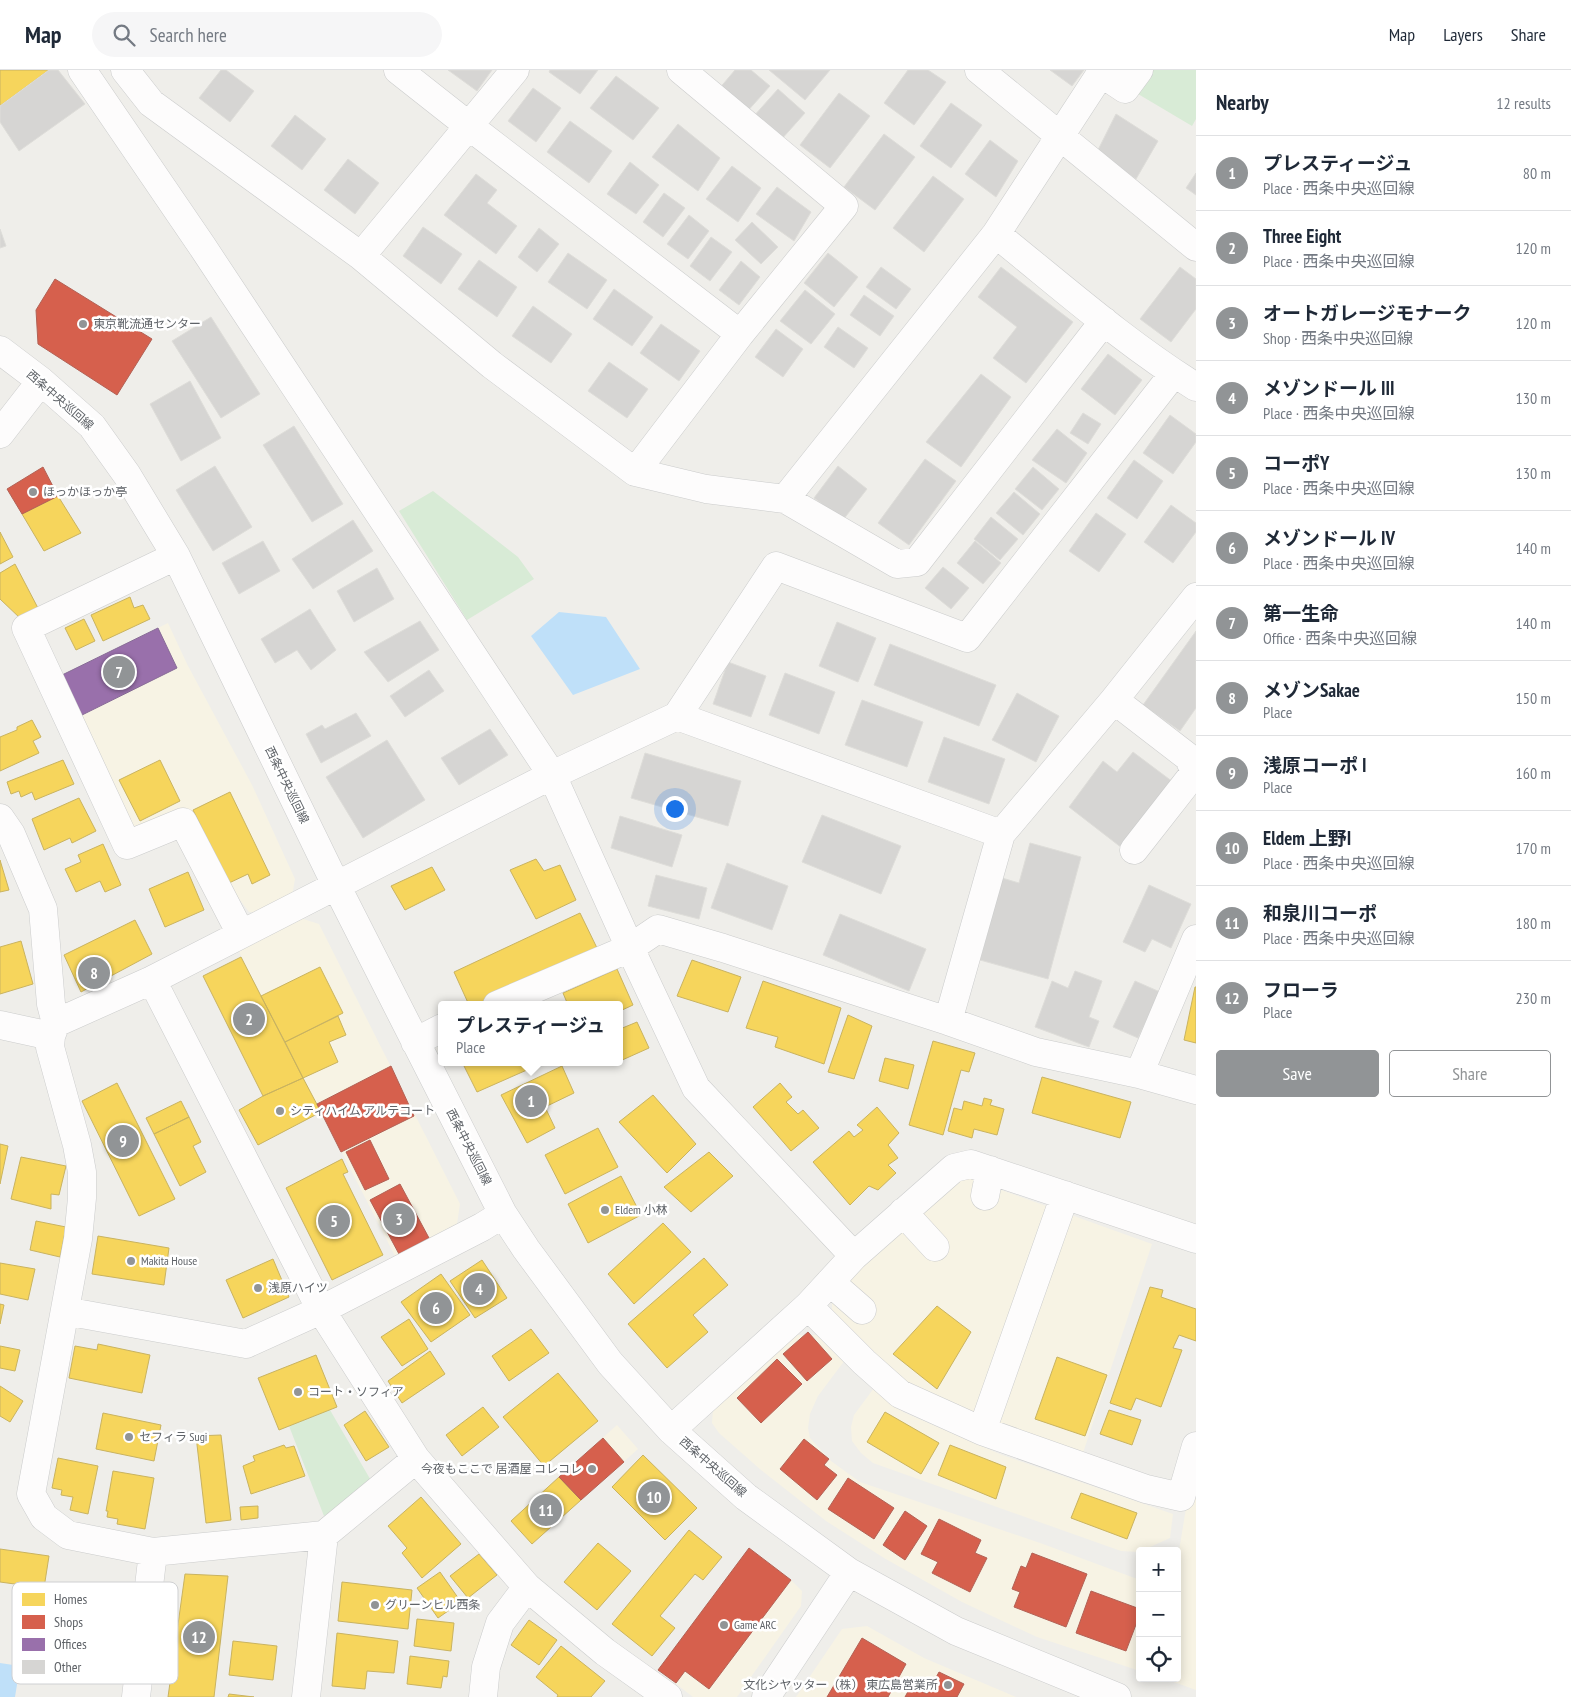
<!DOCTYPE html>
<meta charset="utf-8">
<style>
:root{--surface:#fff;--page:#f6f6f7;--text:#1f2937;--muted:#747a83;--line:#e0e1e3;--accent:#919496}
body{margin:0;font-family:"PT Sans Narrow","Noto Sans JP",sans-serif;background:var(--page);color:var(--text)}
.controls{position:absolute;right:15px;bottom:15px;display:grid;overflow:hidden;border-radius:5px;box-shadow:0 2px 12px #0003}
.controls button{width:45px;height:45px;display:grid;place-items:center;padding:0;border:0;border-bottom:1px solid var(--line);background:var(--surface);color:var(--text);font:25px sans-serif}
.you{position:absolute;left:674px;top:738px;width:18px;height:18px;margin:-12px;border:4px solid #fff;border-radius:50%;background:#1a73e8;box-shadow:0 0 0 8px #1a73e833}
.badge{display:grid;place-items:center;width:32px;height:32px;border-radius:50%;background:var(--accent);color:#fff;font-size:16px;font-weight:700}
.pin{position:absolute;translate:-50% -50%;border:2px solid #fff;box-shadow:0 1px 5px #0006}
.popup{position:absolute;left:438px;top:931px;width:185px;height:65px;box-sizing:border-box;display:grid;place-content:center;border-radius:5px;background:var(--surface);filter:drop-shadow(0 1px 4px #0005);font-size:16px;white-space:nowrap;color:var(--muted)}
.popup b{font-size:19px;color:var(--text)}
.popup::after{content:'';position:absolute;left:50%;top:100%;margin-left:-10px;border:10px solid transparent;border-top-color:var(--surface)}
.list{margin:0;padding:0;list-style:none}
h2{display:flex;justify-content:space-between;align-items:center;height:65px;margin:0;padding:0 20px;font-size:21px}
h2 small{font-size:16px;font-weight:400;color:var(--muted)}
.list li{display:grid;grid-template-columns:32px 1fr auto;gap:15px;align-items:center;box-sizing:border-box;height:75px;padding:0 20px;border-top:1px solid var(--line)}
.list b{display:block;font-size:19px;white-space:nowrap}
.list p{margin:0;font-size:16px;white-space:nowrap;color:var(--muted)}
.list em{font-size:16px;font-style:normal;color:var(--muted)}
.actions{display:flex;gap:10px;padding:15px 20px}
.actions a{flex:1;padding:11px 0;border:1px solid var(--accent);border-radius:5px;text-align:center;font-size:18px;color:var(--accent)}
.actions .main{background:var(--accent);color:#fff}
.icon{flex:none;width:28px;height:28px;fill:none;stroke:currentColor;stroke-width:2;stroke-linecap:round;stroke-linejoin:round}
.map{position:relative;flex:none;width:1196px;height:1627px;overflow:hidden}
header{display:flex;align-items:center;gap:30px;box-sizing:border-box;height:70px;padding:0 25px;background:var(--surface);border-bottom:1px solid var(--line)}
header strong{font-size:24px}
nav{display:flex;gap:28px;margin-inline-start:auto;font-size:18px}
.search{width:350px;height:45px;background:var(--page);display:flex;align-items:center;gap:12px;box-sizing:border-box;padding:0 18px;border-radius:28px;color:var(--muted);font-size:19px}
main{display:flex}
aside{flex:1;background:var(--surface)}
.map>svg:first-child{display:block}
</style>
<header>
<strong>Map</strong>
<div class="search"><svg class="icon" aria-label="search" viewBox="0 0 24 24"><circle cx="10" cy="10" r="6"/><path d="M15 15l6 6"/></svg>Search here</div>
<nav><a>Map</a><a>Layers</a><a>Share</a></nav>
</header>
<main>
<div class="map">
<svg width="1196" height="1627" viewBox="0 0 1196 1627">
<rect width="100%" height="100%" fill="#efeeea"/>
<!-- commercial -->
<path fill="#f7f3e4" d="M168,553L187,594L252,715L295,809L292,826L262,843L249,842L234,822L193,740L147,759L137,758L127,754L60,606Z
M297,847L319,854L460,1134L457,1154L395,1186L236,876Z
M968,1108L1152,1174L1083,1383L960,1340L904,1311L832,1242V1222L948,1113Z
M793,1265H818L845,1290L818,1326L810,1344L808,1358L810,1368L831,1391L860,1412L1043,1474L1140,1510V1601L1037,1567L962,1532L884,1488L826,1451L761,1400L719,1363L712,1353L713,1339Z
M874,1318L903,1342L1002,1385L1173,1444L1170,1468L1139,1482L1121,1481L873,1393L861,1383L852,1371L851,1357L854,1345Z
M617,1355L638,1379L581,1430L559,1407Z
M1196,1400V1620L1163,1608H1177V1493L1189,1420Z
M749,1478L791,1510L802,1521L801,1536L737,1627H693L658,1600Z
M867,1556L924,1588L1016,1627H796L842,1559Z"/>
<!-- green -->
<path fill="#d8ebd6" d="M1148,0H1196V49L1192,56L1133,21Z
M433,421L518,487L534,509L467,550L399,441Z
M330,1340L373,1414L324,1446L289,1356Z"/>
<!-- water -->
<path fill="#bfe0f9" d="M559,542L606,547L640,599L573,625L531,566Z
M0,1593L20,1596L15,1627H0Z"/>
<!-- homes -->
<path fill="#f6d55c" stroke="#c9b360" d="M0,0H49L0,36Z
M58,426L81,463L44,481L22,444Z
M0,462L13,487L0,494Z
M15,494L39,540L21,549L0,529V503Z
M130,527L134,538L143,535L150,549L103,571L91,545Z
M84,549L95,571L76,580L65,558Z
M32,650L41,667L33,671L39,683L0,701V667L17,660V657Z
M63,690L74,714L35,730L32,722L21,727L19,721L11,724L7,712Z
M160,690L180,731L140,751L119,710Z
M230,722L270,805L252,814L248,804L229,813L193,740Z
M79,728L96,761L72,773L70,768L44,780L32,749Z
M103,774L121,815L105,822L100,811L76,822L65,799L81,792L78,785Z
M536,789L544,801L560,795L576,830L536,849L510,800Z
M0,790L9,820L0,822Z
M432,797L445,820L405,840L391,816Z
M188,802L204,840L165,857L149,819Z
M580,843L597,878L475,935H469L454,902Z
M135,850L152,884L81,922L64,885Z
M21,871L33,914L0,924V877Z
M241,887L303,1008L263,1026L203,906Z
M692,890L741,907L728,942L677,926Z
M320,897L343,943L285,972L261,926Z
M617,899L633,935L620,941V935H568L563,923Z
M763,911L841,938L824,994L775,977L778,967L746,958Z
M1195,917H1196V973L1184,970Z
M848,945L872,956L854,1009L828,1002Z
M338,946L346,965L329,972L338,992L303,1008L285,972Z
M637,952L649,978L620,991V959Z
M933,971L975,983L969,1002L961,1000L943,1065L909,1055Z
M885,988L914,995L908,1019L879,1011Z
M462,992H545L477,1022Z
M562,996L574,1023L545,1037L555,1058L527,1073L501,1025Z
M1042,1007L1131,1032L1120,1068L1032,1043Z
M303,1008L321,1042L258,1075L239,1040L263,1026Z
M117,1013L175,1129L139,1146L82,1031Z
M780,1013L792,1027L786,1032L798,1044L803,1040L819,1058L791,1081L753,1037Z
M653,1025L696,1074L667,1103L619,1052Z
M984,1028L992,1030L990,1035L1004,1039L997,1065L974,1059L972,1068L948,1061L954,1038L962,1040L964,1031L982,1036Z
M181,1031L189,1047L154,1064L146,1048Z
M877,1037L899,1063L888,1075L898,1088L888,1095L896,1103L878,1120L869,1116L850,1135L813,1092L849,1061L854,1067L863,1060L857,1055Z
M189,1047L201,1072L193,1076L206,1102L180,1116L154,1064Z
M598,1058L618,1097L565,1124L545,1085Z
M0,1074L8,1076L0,1114Z
M709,1082L733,1106L691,1142L664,1117Z
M21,1087L66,1096L59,1125L51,1124V1139L11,1129Z
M342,1089L348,1102L343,1104L383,1185L332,1210L286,1118Z
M621,1106L641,1145L588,1173L568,1134Z
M36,1151L66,1157L60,1187L30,1180Z
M663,1153L691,1182L634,1234L608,1204Z
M98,1166L169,1178L164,1215L92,1204Z
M704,1188L728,1215L693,1245L708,1262L667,1298L628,1254Z
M273,1189L289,1227L243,1248L226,1210Z
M482,1190L507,1228L475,1248L450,1211Z
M0,1193L35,1199L28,1230L0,1224Z
M441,1204L470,1245L431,1272L401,1232Z
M1150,1217L1163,1220L1161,1227L1196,1239V1271L1179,1265L1173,1278L1182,1280L1161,1337L1136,1328L1131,1340L1110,1333Z
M0,1234L4,1235L0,1254Z
M937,1236L971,1262L937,1319L893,1284Z
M409,1249L428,1279L402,1296L381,1267Z
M531,1259L549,1283L509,1311L492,1286Z
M98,1274L150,1285L142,1323L69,1308L75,1276L97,1280Z
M0,1276L20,1280L15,1301L0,1298Z
M430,1281L445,1304L402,1333L388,1311Z
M316,1285L337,1337L279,1360L258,1308Z
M1057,1287L1107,1305L1085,1366L1035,1349Z
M558,1303L598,1351L544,1396L503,1347Z
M0,1316L23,1331L10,1352L0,1346Z
M483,1337L499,1357L462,1386L446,1365Z
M1109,1340L1141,1350L1132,1375L1100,1364Z
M365,1341L389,1377L366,1391L344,1355Z
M885,1342L939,1373L921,1404L867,1372Z
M103,1343L161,1355L154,1391L96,1379Z
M221,1365L231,1450L206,1453L196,1366Z
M284,1375L286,1378L294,1376L305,1406L251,1424L243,1396L255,1391L253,1386Z
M950,1375L1006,1397L996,1429L938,1405Z
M643,1385L697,1438L665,1470L612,1417Z
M58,1388L98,1396L88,1444L70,1440L73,1427L61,1425L62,1420L52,1418Z
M113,1401L154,1408L145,1459L117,1454L118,1449L107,1447L108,1441H106Z
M559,1407L581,1430L532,1474L511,1451Z
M1081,1423L1137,1443L1127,1469L1071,1448Z
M421,1427L461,1474L422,1508L402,1483L407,1478L388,1456Z
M258,1436V1448L241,1450L240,1437Z
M689,1460L722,1487L703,1510L695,1504L660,1546L675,1558L652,1586L612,1554Z
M598,1473L631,1501L597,1540L564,1512Z
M0,1479L49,1486L44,1518L0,1512Z
M479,1484L497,1505L468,1528L450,1506Z
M440,1502L461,1532L438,1548L417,1518Z
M185,1504L228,1506L214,1627H168Z
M342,1512L412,1520L408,1559L338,1551Z
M417,1549L454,1553L451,1581L414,1576Z
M529,1550L557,1570L539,1595L511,1575Z
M337,1563L398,1571L394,1603L367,1601L365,1619L332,1616Z
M233,1571L277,1576L273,1610L229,1605Z
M561,1576L605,1611L591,1627H557L558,1625L536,1607Z
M410,1586L449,1591L447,1607L443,1606L441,1618L407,1614Z
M229,1624L254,1627H228Z"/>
<!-- shops -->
<path fill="#d6604d" stroke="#b26155" d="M55,209L152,269L117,325L38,274L36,240Z
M43,397L58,426L22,444L7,419Z
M391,996L414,1046L341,1082L317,1034Z
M370,1070L389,1109L365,1120L346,1082Z
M400,1114L429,1168L399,1184L370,1130Z
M808,1262L832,1289L807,1311L783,1284Z
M777,1289L802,1314L761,1353L737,1328Z
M603,1368L624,1392L581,1430L559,1407Z
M804,1369L829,1389L824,1395L837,1405L817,1430L780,1399Z
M848,1408L894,1438L874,1469L828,1439Z
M905,1441L927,1456L905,1490L883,1475Z
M939,1449L981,1470L975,1483L987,1488L970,1522L932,1503L938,1492L921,1484Z
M749,1478L791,1510L709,1619L685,1601L676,1613L658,1600Z
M1032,1483L1087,1504L1066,1557L1014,1537L1020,1522L1012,1519L1021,1496L1026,1498Z
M1091,1521L1140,1539V1544L1126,1581L1076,1563Z
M862,1568L906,1594L888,1627H827Z
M939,1602L964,1614L957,1627H905L911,1616L927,1624Z"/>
<!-- offices -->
<path fill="#9970ab" stroke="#886c97" d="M158,558L177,598L80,646L60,606Z"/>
<!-- building -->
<path fill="#d6d5d3" stroke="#deddd9" d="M49,0H58L85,34L19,81L0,52V36Z
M221,0H226L254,21L230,52L199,28Z
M448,0H492L477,21Z
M550,0H598L580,24L549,2Z
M735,0H751L770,16L745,44L718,20Z
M769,0H830L805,30Z
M908,0H928L946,12L914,55L884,33Z
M1050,0H1084L1072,16Z
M616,6L659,38L633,70L590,38Z
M533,18L561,38L536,72L508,51Z
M778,19L805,43L780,71L753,47Z
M839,23L870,46L830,98L800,75Z
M951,33L982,55L951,98L920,76Z
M1116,44L1158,71L1136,109L1097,82Z
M295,45L326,69L302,100L271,76Z
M570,51L612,81L589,113L547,82Z
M678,54L720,88L698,121L652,87Z
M884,64L915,87L875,140L844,117Z
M990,70L1018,91L996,127L965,104Z
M348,89L379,113L355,144L324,120Z
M630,92L659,115L636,144L607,124Z
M732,96L761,118L738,152L706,129Z
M1196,103V125L1186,118Z
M476,104L497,120L487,133L517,156L496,184L444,145Z
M933,106L964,129L924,182L893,158Z
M777,117L811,142L794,171L756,144Z
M664,123L685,138L663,167L643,152Z
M689,145L709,161L688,189L667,174Z
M752,152L778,177L761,194L735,170Z
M423,157L462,184L441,214L403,186Z
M539,158L559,174L537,202L518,187Z
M0,159L6,176L0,178Z
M711,167L732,182L710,211L690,196Z
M568,183L607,210L587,239L548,212Z
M828,183L858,207L834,237L804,213Z
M479,190L517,217L497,247L458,219Z
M741,191L760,207L739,235L719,220Z
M881,197L911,219L896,239L866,217Z
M1001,197L1073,252L1026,313L993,288L1017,257L978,227Z
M1180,197L1196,209V239L1171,272L1140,249Z
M614,219L653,247L632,276L593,249Z
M805,220L835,244L811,274L780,251Z
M864,225L894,246L880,266L850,245Z
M533,236L572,264L551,293L512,266Z
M211,247L260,324L221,348L172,271Z
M661,254L700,281L679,311L640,283Z
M838,257L868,278L854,298L824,277Z
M776,259L803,279L783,307L755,287Z
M1108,284L1142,310L1115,345L1081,319Z
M609,292L648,319L627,348L588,321Z
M981,304L1011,327L961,397L926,372Z
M190,311L221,368L181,391L150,334Z
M1083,343L1101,354L1088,374L1070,363Z
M1170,345L1196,364V372L1173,404L1143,383Z
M294,356L343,434L312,452L263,375Z
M1057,359L1087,383L1066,413L1032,390Z
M925,389L956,411L909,475L878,453Z
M1134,390L1163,411L1137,449L1107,428Z
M215,396L252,457L213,481L176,420Z
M838,396L867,419L843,450L814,428Z
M1033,397L1059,419L1042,440L1015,419Z
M1014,422L1040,444L1023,465L996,443Z
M1171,435L1196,453V462L1173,493L1144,472Z
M1096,443L1126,464L1099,502L1069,481Z
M991,447L1018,469L1000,490L974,469Z
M353,450L373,481L313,519L292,489Z
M263,471L280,501L239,524L222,493Z
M975,471L1001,493L983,514L957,493Z
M943,497L969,518L951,539L925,518Z
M377,498L394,529L354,552L337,521Z
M310,539L336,580L311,600L297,580L275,593L261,569Z
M420,551L439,580L388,612L364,582Z
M837,552L876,568L858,612L819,596Z
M1196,561V638L1180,661L1143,635Z
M890,574L996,615L979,656L874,615Z
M728,592L766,606L751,647L713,634Z
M429,600L444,621L405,647L390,626Z
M785,603L835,622L819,664L769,645Z
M1017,623L1059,646L1036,692L992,670Z
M862,630L923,652L907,697L845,675Z
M356,643L371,666L321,693L306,664L322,655L325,659Z
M490,659L508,685L459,715L441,688Z
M944,667L1005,689L989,734L928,712Z
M387,670L425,730L363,768L326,707Z
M1133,682L1173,712L1122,778L1069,737L1103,691L1117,702Z
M645,683L741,711L728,756L631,728Z
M822,745L901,776L881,824L802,792Z
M620,746L682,765L672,797L611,778Z
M1030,773L1081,787L1048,909L980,890L1002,808L1019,813Z
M727,793L788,816L772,860L711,838Z
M656,805L707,818L699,849L648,836Z
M1149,815L1191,834L1171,878L1152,869L1145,882L1123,872Z
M840,844L926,879L909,921L823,885Z
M1075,901L1102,911L1089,947L1099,951L1089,977L1035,957L1052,911L1068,918Z
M1135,911L1160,922L1138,968L1113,957Z"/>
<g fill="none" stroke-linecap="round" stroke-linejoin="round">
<!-- minor casing -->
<g stroke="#cbcccc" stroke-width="29">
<path id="minor" d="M82,0L202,176L552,705L630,878L696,1018L854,1186
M125,0L151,33L361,186L492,295L635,402L706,419L785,429L897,494L917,492L1104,251
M398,0L469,56L740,264
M979,0L1196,177
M1101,3L1125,19L1139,0
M996,164C1061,216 1125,273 1196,317
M361,186L515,0
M0,280L41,311L92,356L127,405L176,486L336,815L503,1144L526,1179L610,1293L671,1360L746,1427L849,1502L956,1561L1117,1627
M0,364L41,311
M635,402L740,264L844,136L681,0
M785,429L996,164L1103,0
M176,486L26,558L127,775L183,752L241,864
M1114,630L1196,527
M677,646L1001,764
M0,748L11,764L43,839L51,934L56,953L51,966L50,977L77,1075L82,1102V1128L78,1169L31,1424L44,1447L68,1465L153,1482L324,1465L416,1389
M1134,780L1195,702
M152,910L321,1240L416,1389L527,1517L605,1582L668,1627
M497,935L630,878L658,859L723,878L948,951L1036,982L1139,1004L1196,1020
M948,951L1001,764L1114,630L1188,687L1196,703
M56,953L152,910L552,705L677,646L776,496L967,568L1174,303
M0,955L51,966
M415,972L442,958
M1139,1004L1196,869
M985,1126L990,1100
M903,1142L935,1177
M830,1212L862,1240
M808,1236L864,1292L900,1324L982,1361L1146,1419L1181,1427L1196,1376
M65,1241L246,1274L321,1240L482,1157L503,1144
M671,1360L808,1236L854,1186L954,1098L971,1094L1196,1169
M982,1361L1065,1125
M136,1627L153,1482
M306,1627L324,1465
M483,1627L486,1597L500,1553L527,1517
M766,1627L849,1502"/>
</g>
<!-- minor -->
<use href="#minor" stroke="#fdfcfc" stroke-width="28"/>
</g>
<!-- markers -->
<g fill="#919496" stroke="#fff" stroke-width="2">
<circle cx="83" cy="254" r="5"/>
<circle cx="33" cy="422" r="5"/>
<circle cx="280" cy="1041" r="5"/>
<circle cx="605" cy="1140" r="5"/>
<circle cx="131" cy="1191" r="5"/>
<circle cx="258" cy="1218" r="5"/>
<circle cx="298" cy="1322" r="5"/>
<circle cx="129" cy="1367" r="5"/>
<circle cx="592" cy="1399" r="5"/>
<circle cx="375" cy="1535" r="5"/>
<circle cx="724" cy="1555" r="5"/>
<circle cx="948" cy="1615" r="5"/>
</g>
<g text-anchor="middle" stroke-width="5" stroke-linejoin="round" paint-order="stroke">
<!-- poi labels -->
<g font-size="12" fill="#5f6368" stroke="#fff" text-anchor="start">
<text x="93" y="258">東京靴流通センター</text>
<text x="43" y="426">ほっかほっか亭</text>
<text x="290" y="1045">シティハイム アルテコート</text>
<text x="615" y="1144">Eldem 小林</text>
<text x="141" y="1195">Makita House</text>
<text x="268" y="1222">浅原ハイツ</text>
<text x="308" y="1326">コート・ソフィア</text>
<text x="139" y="1371">セフィラ Sugi</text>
<text x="582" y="1403" text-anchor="end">今夜もここで 居酒屋 コレコレ</text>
<text x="385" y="1539">グリーンヒル西条</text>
<text x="734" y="1559">Game ARC</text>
<text x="938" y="1619" text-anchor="end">文化シヤッター（株） 東広島営業所</text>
</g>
<!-- street labels -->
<g font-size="12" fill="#5f6368" stroke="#fff">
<text transform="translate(60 330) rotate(41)" y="4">西条中央巡回線</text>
<text transform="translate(287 715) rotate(64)" y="4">西条中央巡回線</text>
<text transform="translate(469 1077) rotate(63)" y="4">西条中央巡回線</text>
<text transform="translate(713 1397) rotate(41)" y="4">西条中央巡回線</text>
</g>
</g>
<!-- legend -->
<rect x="12" y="1512" width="166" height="102" rx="8" fill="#fff" stroke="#cfd0d2" stroke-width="1"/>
<rect x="22" y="1523" width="23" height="13" fill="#f6d55c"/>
<rect x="22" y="1545" width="23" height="14" fill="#d6604d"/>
<rect x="22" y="1568" width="23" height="13" fill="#9970ab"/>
<rect x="22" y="1590" width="23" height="14" fill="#d6d5d3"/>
<g font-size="14" fill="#5f6368">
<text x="54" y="1534">Homes</text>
<text x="54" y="1557">Shops</text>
<text x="54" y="1579">Offices</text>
<text x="54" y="1602">Other</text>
</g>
</svg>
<div class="controls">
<button>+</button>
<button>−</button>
<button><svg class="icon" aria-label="locate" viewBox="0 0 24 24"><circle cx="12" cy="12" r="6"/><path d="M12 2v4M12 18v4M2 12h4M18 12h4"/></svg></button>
</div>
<div class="you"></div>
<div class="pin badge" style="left:531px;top:1031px">1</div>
<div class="popup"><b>プレスティージュ</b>Place</div>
<div class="pin badge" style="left:249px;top:949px">2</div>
<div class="pin badge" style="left:399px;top:1149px">3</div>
<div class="pin badge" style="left:479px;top:1219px">4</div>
<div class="pin badge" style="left:334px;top:1151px">5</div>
<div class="pin badge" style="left:436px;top:1238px">6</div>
<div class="pin badge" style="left:119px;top:602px">7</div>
<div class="pin badge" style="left:94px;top:903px">8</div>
<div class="pin badge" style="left:123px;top:1071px">9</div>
<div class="pin badge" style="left:654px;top:1427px">10</div>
<div class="pin badge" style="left:546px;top:1440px">11</div>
<div class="pin badge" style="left:199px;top:1567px">12</div>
</div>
<aside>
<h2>Nearby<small>12 results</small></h2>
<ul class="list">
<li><span class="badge">1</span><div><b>プレスティージュ</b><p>Place · 西条中央巡回線</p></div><em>80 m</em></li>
<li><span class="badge">2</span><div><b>Three Eight</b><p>Place · 西条中央巡回線</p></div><em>120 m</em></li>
<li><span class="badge">3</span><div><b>オートガレージモナーク</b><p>Shop · 西条中央巡回線</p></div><em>120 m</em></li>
<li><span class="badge">4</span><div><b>メゾンドール III</b><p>Place · 西条中央巡回線</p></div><em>130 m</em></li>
<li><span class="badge">5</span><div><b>コーポY</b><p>Place · 西条中央巡回線</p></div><em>130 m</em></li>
<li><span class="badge">6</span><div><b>メゾンドール IV</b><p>Place · 西条中央巡回線</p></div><em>140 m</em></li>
<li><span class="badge">7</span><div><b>第一生命</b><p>Office · 西条中央巡回線</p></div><em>140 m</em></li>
<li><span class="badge">8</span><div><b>メゾンSakae</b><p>Place</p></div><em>150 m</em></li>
<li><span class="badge">9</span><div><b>浅原コーポ I</b><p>Place</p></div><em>160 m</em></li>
<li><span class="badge">10</span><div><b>Eldem 上野I</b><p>Place · 西条中央巡回線</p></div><em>170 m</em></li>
<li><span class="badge">11</span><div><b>和泉川コーポ</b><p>Place · 西条中央巡回線</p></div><em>180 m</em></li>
<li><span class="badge">12</span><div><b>フローラ</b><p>Place</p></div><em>230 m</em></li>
</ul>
<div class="actions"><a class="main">Save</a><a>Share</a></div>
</aside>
</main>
